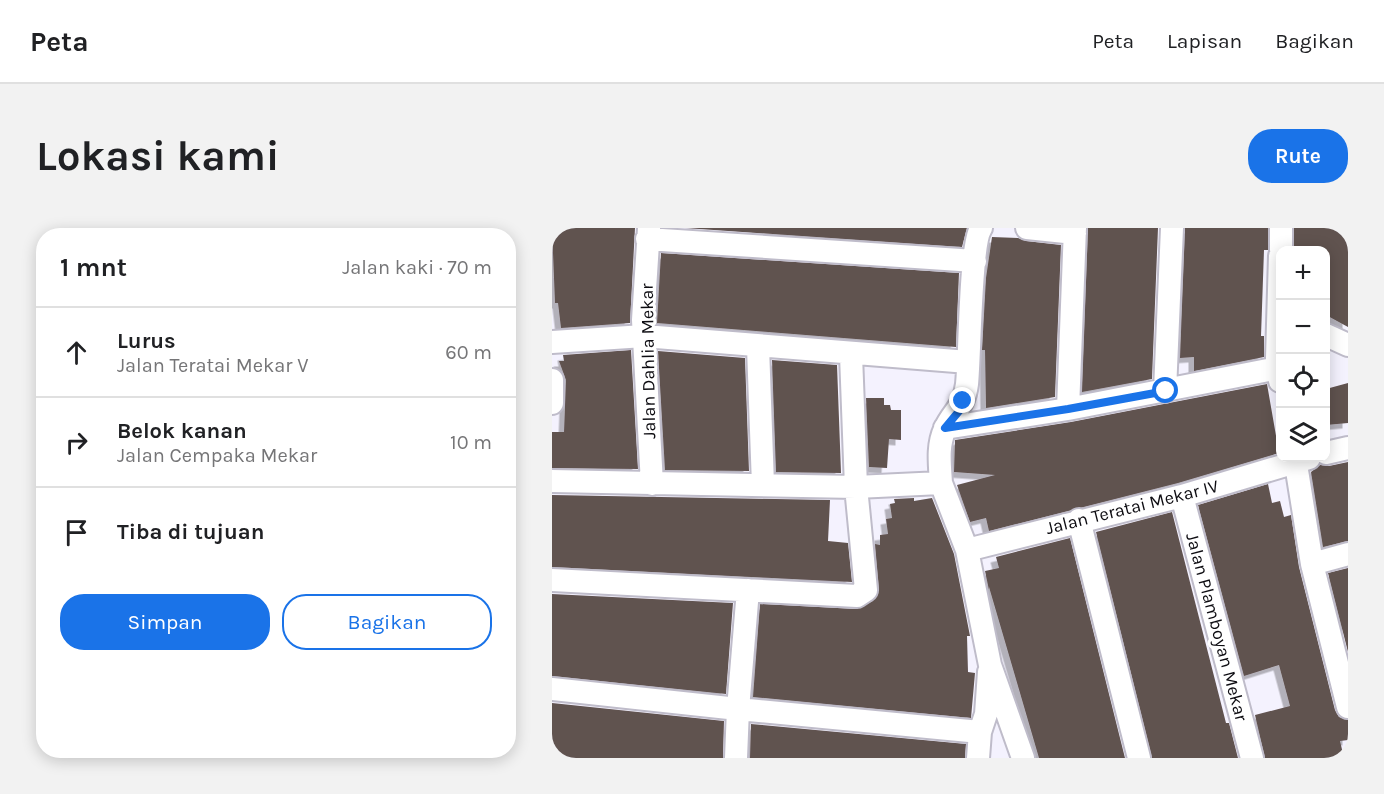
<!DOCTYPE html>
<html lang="id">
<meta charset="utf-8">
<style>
:root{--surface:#fff;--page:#f2f2f2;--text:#202124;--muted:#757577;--line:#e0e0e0;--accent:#1a73e8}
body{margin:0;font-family:Karla,sans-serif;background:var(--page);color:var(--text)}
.controls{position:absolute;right:18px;top:18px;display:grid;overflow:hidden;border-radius:12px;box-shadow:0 3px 15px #0003}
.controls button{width:54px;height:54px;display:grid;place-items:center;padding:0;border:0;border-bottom:2px solid var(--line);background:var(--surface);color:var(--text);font:30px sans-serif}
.stop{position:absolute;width:18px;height:18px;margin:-14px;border:4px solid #1a73e8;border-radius:50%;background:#fff}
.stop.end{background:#1a73e8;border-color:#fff;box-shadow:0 2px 6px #0008}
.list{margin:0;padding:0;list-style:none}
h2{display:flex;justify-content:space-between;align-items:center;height:78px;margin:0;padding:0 24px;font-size:26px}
h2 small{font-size:20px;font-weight:400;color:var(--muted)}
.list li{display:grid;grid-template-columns:39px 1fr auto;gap:18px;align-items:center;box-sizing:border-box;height:90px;padding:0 24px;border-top:2px solid var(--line)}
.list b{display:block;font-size:22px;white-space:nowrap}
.list p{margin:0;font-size:20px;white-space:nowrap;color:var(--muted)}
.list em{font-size:20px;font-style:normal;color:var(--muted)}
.actions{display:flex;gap:12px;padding:18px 24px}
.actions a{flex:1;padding:14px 0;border:2px solid var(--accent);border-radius:24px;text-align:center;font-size:21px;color:var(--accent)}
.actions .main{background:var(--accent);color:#fff}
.icon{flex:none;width:33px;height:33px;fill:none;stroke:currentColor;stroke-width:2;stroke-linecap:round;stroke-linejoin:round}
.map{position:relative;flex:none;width:796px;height:530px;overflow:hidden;border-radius:24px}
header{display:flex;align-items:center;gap:36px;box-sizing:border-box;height:84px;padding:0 30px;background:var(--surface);border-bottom:2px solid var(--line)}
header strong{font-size:28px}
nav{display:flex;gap:33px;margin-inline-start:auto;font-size:21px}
.intro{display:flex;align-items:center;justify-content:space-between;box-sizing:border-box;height:144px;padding:0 36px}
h1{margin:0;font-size:42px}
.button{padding:15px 27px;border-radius:24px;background:var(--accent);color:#fff;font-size:21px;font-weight:700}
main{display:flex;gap:36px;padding:0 36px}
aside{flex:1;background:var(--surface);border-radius:24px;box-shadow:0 3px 15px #0003}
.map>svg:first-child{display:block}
</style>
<header>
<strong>Peta</strong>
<nav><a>Peta</a><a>Lapisan</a><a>Bagikan</a></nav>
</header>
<div class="intro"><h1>Lokasi kami</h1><a class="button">Rute</a></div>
<main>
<aside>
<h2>1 mnt<small>Jalan kaki · 70 m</small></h2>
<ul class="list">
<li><svg class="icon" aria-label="ahead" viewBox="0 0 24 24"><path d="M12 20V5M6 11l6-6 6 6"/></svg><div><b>Lurus</b><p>Jalan Teratai Mekar V</p></div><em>60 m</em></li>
<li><svg class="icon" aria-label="right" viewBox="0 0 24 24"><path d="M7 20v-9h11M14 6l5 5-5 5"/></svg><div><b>Belok kanan</b><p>Jalan Cempaka Mekar</p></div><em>10 m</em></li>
<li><svg class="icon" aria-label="arrive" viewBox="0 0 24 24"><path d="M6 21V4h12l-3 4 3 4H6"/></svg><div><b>Tiba di tujuan</b></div></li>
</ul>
<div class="actions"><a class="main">Simpan</a><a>Bagikan</a></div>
</aside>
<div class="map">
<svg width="796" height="530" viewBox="0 0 796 530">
<defs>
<filter id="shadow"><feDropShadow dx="-5.5" dy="5.5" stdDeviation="0" flood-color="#0004"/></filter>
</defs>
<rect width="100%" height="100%" fill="#f4f2fe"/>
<!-- building -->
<path fill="#615250" filter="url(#shadow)" d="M0,0H83L78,95L9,100L6,75H3Z
M133,0H415L410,19Z
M536,0H606L600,151L530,164Z
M633,0H716V22H712L709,108H712V129L642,143V129L628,130Z
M742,0H796V99L774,87V22H742Z
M440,9L466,10L474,13L509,17L503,169L434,180L433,122H430L434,50Z
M109,25L407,45L404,119L105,95Z
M79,122L86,241L0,240V204H12L14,152L7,133H12L11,127Z
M106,123L193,130L197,243L113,242Z
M220,132L285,137L289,245L224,244Z
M796,155V195L774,197V161Z
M715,156L727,225L626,255L437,303L434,290L418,294L405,257L443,247L402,244L403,212L519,194Z
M314,170H332V177H338L339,182H349V212L337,211L335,240L317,239Z
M796,234V313L771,319L759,244L768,237L777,238Z
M716,256L720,275L728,273L732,289L739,287L747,339L783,482L787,489L796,492V512L788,513L792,530H713L703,487L738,478L727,437L692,448L646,277Z
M0,267L278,272L276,313L296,315L300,354L0,339Z
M362,270V273L380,270L402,326L418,408H415L416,444L423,445L419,490L201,469L208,376L304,381L321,373L327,361L323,316L328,317V307L336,306L334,291L340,290L338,276L343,275L342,271Z
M620,284L674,495H677L686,530H600L544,304Z
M518,310L573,530H487L437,359V362L433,343L447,340L444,329Z
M796,340V424L776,345Z
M0,366L181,375L174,466L0,448Z
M0,475L172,493L171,530H0Z
M199,496L414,516L413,530H198Z"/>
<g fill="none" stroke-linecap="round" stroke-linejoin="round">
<!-- minor casing -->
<g stroke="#bfbcca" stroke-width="26">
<path id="minor" d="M97,0L91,92L100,256
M475,0L523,5
M95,11L423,33
M729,22V0
M774,107L796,117
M0,114L92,108L416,134
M206,119L211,257
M0,152V175
M728,153L725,130L728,28
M613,163L620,0
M516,181L523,0
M393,200L516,181L726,140
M774,225L796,220
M743,230L760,336L796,479
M0,253L304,259L389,255L415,322L438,437L471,530
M389,255C388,237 385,218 393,201C401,183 412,180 415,156C418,128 418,16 429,0
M630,268L700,530
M527,292L587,530
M415,322L630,268L757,230
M760,336L796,326
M0,352L305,368L314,362L304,259L299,127
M0,461L186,481L196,362
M184,530L186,481L428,504L434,486L437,444
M426,530L428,504"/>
</g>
<!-- minor -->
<use href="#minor" stroke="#fff" stroke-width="22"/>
</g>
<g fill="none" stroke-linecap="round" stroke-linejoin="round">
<!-- route -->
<path stroke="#1a73e8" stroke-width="8" d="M411,173L408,182L393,200L516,181L614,163"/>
</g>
<g text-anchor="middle" stroke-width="6" stroke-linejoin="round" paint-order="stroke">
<!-- street labels -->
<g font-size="18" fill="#0d0c11" stroke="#fff">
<text transform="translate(96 133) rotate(-91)" y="6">Jalan Dahlia Mekar</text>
<text transform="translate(580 279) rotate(-14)" y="6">Jalan Teratai Mekar IV</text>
<text transform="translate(665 399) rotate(75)" y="6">Jalan Plamboyan Mekar</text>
</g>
</g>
</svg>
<div class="controls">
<button>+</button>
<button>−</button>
<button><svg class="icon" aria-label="locate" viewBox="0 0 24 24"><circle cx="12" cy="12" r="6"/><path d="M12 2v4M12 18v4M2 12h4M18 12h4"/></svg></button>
<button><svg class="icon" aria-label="layers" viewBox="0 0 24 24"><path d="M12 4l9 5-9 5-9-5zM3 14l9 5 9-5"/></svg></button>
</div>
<div class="stop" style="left:614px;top:163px"></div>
<div class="stop end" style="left:411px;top:173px"></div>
</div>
</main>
